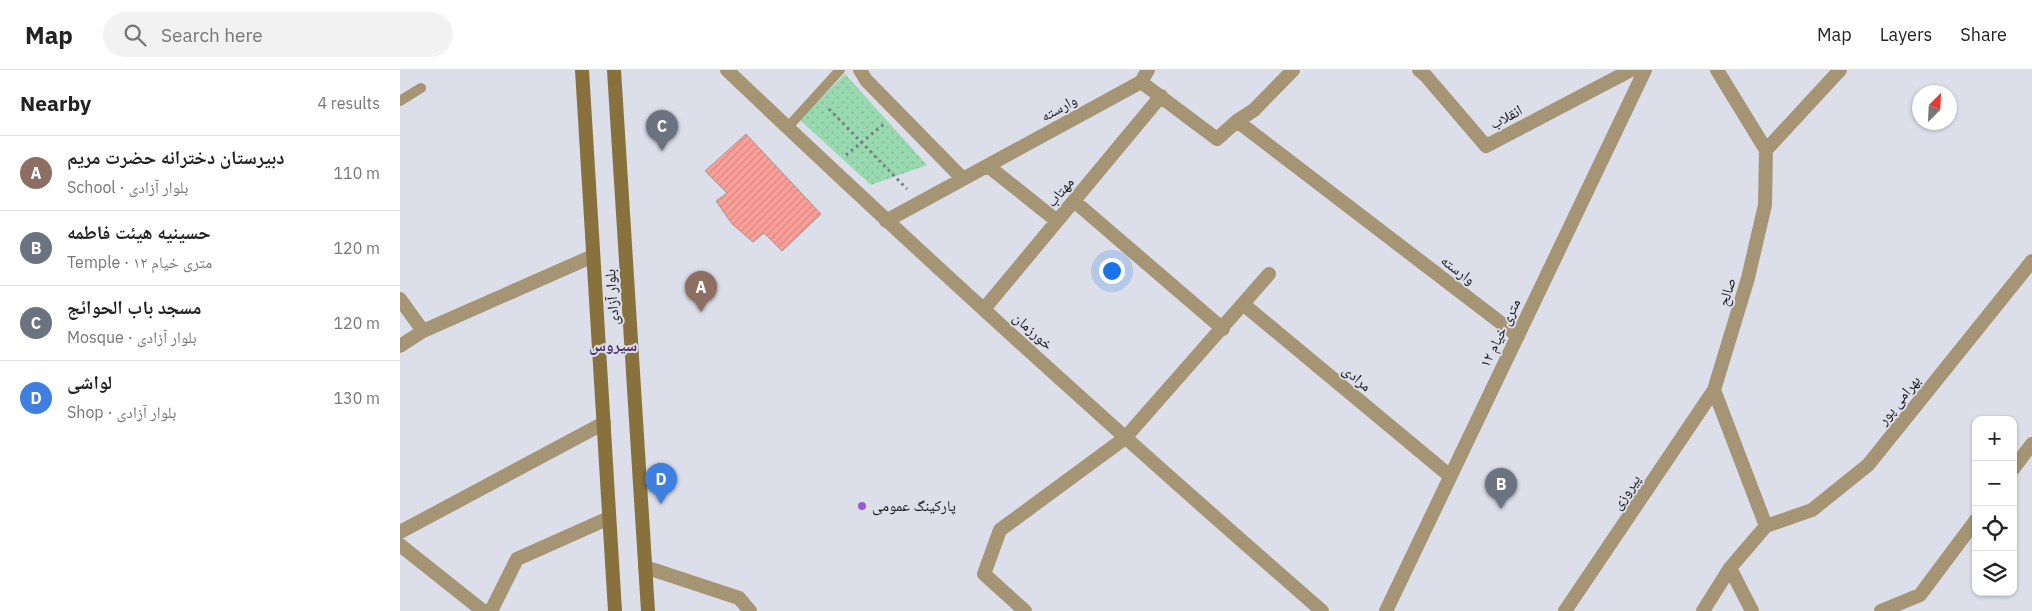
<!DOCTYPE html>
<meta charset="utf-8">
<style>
:root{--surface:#fff;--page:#f2f2f2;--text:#222;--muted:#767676;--line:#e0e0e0;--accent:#975cd4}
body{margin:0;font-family:"IBM Plex Sans","Noto Naskh Arabic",sans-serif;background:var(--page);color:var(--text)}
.controls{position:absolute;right:15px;bottom:15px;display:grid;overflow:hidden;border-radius:10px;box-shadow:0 1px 4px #0004}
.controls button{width:45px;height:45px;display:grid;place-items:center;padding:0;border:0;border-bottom:1px solid var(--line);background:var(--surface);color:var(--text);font:25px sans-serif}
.compass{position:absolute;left:1512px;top:15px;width:45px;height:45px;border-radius:50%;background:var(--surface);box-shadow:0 1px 4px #0004;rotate:24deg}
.you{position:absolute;left:711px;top:200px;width:18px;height:18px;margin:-12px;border:4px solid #fff;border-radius:50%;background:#1a73e8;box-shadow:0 0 0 8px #1a73e833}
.badge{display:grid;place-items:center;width:32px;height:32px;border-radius:50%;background:var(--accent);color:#fff;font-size:16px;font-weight:700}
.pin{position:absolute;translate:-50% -41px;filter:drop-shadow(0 1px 2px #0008)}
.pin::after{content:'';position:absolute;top:26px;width:18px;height:15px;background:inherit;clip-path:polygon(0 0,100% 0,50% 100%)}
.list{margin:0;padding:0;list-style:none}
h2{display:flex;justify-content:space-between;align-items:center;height:65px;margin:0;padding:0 20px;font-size:21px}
h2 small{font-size:16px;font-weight:400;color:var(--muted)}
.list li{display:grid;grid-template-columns:32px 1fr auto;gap:15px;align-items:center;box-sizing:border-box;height:75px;padding:0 20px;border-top:1px solid var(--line)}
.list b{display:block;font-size:19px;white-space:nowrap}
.list p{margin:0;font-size:16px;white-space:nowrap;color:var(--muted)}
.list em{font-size:16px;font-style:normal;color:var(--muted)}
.icon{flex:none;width:28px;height:28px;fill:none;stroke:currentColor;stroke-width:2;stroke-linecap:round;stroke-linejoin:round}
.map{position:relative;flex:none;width:1632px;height:541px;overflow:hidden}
header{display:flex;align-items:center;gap:30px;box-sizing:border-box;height:70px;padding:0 25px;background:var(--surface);border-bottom:1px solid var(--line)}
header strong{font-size:24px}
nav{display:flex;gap:28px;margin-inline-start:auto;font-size:18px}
.search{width:350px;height:45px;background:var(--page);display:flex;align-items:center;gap:12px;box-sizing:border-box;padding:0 18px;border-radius:28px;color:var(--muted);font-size:19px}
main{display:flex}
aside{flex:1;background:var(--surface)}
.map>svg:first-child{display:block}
</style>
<header>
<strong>Map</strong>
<div class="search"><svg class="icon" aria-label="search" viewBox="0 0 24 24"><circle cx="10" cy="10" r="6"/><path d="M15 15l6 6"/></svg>Search here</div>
<nav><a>Map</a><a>Layers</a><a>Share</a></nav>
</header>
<main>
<aside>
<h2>Nearby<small>4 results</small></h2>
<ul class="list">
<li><span class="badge" style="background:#8d6e63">A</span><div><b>دبیرستان دخترانه حضرت مریم</b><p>School · بلوار آزادی</p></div><em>110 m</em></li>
<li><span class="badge" style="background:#6b7280">B</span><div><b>حسینیه هیئت فاطمه</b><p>Temple · ۱۲ متری خیام</p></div><em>120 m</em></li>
<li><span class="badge" style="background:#6b7280">C</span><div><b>مسجد باب الحوائج</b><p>Mosque · بلوار آزادی</p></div><em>120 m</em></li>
<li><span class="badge" style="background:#3f7fe0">D</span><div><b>لواشی</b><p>Shop · بلوار آزادی</p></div><em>130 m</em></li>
</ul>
</aside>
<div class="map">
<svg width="1632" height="541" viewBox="0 0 1632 541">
<defs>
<pattern id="grass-dots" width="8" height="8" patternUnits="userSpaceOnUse" patternTransform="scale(1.25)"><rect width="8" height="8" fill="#98d9b0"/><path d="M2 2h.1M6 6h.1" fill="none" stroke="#82ba97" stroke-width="1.8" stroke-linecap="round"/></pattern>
<pattern id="building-hatch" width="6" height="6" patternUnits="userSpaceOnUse" patternTransform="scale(1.25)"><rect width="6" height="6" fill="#fb9f98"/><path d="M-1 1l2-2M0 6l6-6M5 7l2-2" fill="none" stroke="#d68882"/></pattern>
</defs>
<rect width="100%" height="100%" fill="#dcdee9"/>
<!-- grass -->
<path fill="url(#grass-dots)" d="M445,4L527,95L471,115L400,50Z"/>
<!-- building -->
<path fill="url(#building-hatch)" stroke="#a59896" d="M346,64L421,144L382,181L364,163L353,172L332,154L316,131L327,123L305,101Z"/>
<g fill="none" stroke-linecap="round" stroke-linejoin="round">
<!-- path -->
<path stroke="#797a81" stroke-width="3" stroke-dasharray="2.5 4" stroke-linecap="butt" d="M429,39L507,119
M446,85L484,54"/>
<!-- service -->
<path stroke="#a59574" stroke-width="10" d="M0,31L21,18
M387,58L440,0"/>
<!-- minor -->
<path stroke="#a59574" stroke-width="14" d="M327,0C521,185 720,365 922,541
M460,0L466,10L563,109
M1019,0L1026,6L1086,76L1231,0
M1317,0L1366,80L1365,135L1348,208L1314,320L1366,456
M741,12L817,69L837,51L854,40L893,0
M741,12L748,0
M837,51L1118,266
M1366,80L1440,0
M588,96L657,151
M674,131L823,259
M486,151L741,12
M0,229L23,261
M843,234L1050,406
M584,239L761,26
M0,276L23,261L193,186
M1613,399L1632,374
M1366,456L1412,440L1468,395L1632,191
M0,462L204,353
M0,475L83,541
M245,497L339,528L350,541
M1330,498L1352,541
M91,541L117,489L209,448
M625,541L584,504L600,460L725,368L869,204
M1165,541L1314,320
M1303,541L1330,498L1366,456
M1481,541L1520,525L1576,450"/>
<!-- tertiary -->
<path stroke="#a59574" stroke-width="14" d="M986,541L1245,0"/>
<!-- secondary -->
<path stroke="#89713e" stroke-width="14" d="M182,0L215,541
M214,0L248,541"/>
</g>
<!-- markers -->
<circle fill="#975cd4" stroke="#dcdee9" stroke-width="2" cx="462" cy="436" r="5"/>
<g text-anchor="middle" stroke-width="4" stroke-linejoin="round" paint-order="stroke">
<!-- street labels -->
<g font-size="15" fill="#17171b" stroke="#dcdee9">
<text transform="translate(659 38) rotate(-29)" y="5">وارسته</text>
<text transform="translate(1106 47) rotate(-28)" y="5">انقلاب</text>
<text transform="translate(660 122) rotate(-50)" y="5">مهتاب</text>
<text transform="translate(1058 200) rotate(37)" y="5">وارسته</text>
<text transform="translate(1327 222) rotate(-73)" y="5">صالح</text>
<text transform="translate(212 227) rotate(-94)" y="5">بلوار آزادی</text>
<text transform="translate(633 261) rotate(42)" y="5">خورزمان</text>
<text transform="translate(1100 263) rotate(-64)" y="5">۱۲ متری خیام</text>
<text transform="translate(957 308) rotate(40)" y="5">مرادی</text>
<text transform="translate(1499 330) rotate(-51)" y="5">بهرامی پور</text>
<text transform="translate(1226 422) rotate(-56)" y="5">پیروزی</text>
</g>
<!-- poi labels -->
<g font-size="15" fill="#17171b" stroke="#dcdee9" text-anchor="start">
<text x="472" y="441">پارکینگ عمومی</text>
</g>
<!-- neighbourhood labels -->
<g font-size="16" font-weight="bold" fill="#4f336e" stroke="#dcdee9">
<text x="213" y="281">سیروس</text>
</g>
</g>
</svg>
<div class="controls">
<button>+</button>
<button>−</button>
<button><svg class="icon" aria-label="locate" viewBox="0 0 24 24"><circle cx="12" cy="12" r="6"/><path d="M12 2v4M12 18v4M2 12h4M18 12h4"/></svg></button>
<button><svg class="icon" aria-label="layers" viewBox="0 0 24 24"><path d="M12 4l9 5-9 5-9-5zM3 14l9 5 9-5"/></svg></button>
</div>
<svg class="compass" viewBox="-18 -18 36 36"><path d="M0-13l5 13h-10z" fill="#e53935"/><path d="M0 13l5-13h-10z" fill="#767676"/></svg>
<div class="you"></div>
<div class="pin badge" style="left:301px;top:242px;background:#8d6e63">A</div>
<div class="pin badge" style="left:1101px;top:439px;background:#6b7280">B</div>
<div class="pin badge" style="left:262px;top:81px;background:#6b7280">C</div>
<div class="pin badge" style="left:261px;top:434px;background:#3f7fe0">D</div>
</div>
</main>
